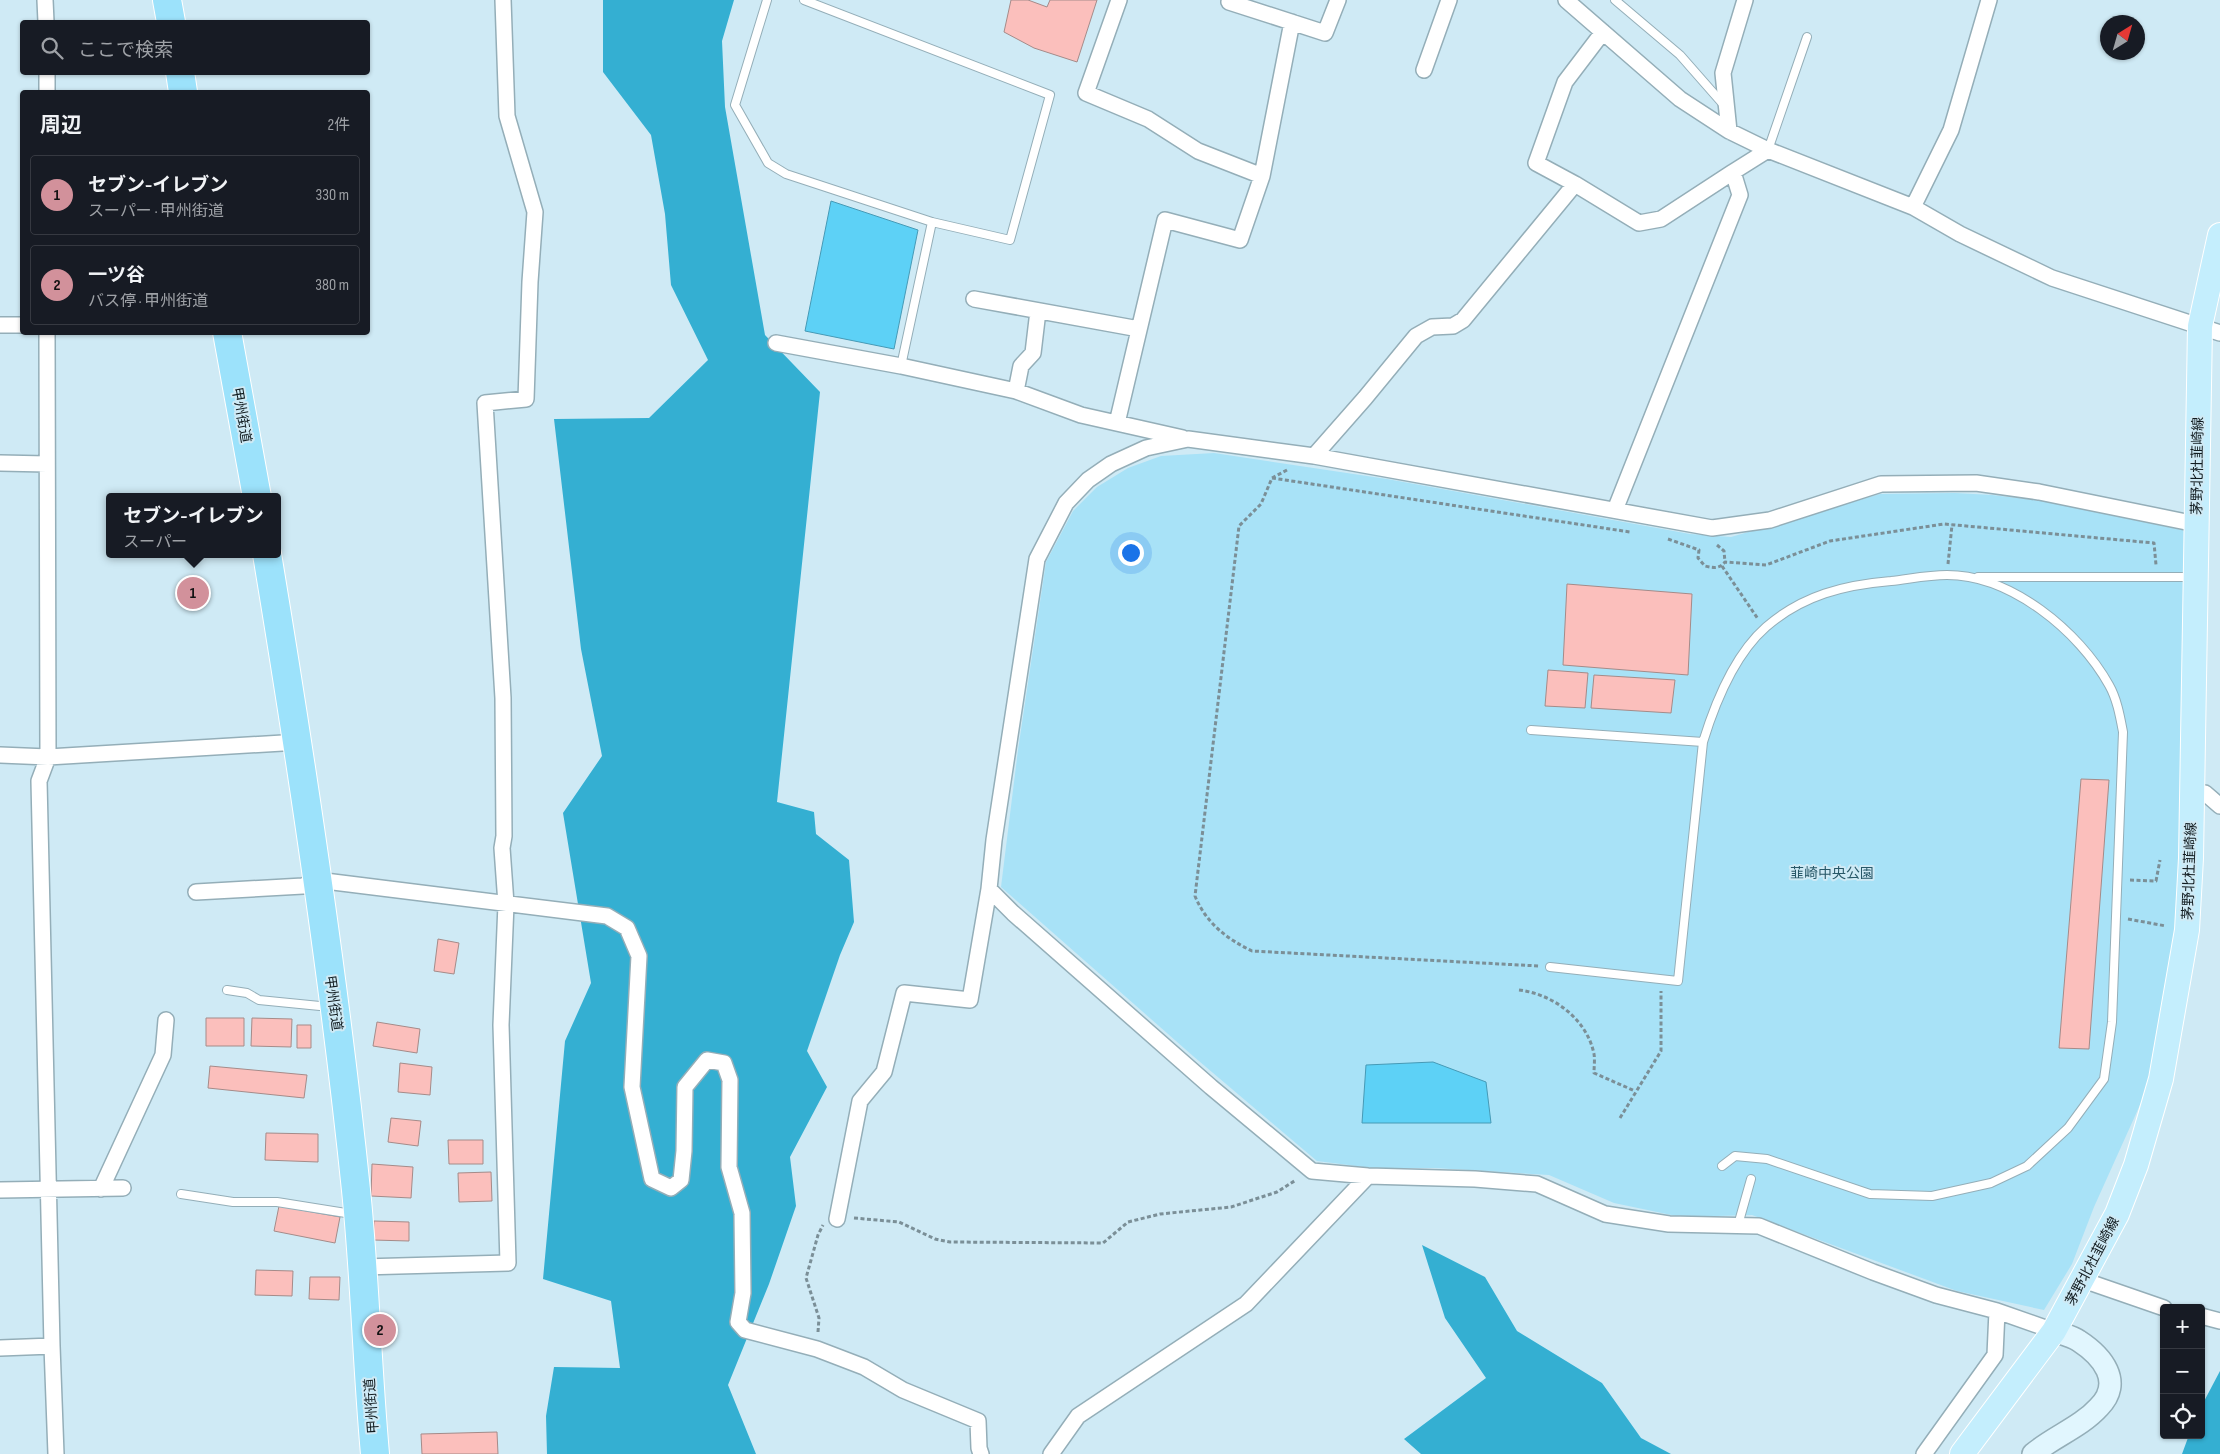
<!DOCTYPE html>
<html lang="ja">
<meta charset="utf-8">
<style>
:root{--surface:#171b24;--page:#20242c;--text:#f1f3f6;--muted:#9ea1a6;--line:#363941;--accent:#d2919b}
body{margin:0;font-family:"Sofia Sans Condensed","Noto Sans JP",sans-serif;background:var(--page);color:var(--text)}
.controls{position:absolute;right:15px;bottom:15px;display:grid;overflow:hidden;border-radius:5px;box-shadow:0 1px 4px #0004}
.controls button{width:45px;height:45px;display:grid;place-items:center;padding:0;border:0;border-bottom:1px solid var(--line);background:var(--surface);color:var(--text);font:25px sans-serif}
.compass{position:absolute;left:2100px;top:15px;width:45px;height:45px;border-radius:50%;background:var(--surface);box-shadow:0 1px 4px #0004;rotate:37deg}
.you{position:absolute;left:1130px;top:552px;width:18px;height:18px;margin:-12px;border:4px solid #fff;border-radius:50%;background:#1a73e8;box-shadow:0 0 0 8px #1a73e833}
.badge{display:grid;place-items:center;width:32px;height:32px;border-radius:50%;background:var(--accent);color:#111;font-size:16px;font-weight:700}
.pin{position:absolute;translate:-50% -50%;border:2px solid #fff;box-shadow:0 1px 5px #0006}
.popup{position:absolute;left:106px;top:493px;width:175px;height:65px;box-sizing:border-box;display:grid;place-content:center;border-radius:5px;background:var(--surface);filter:drop-shadow(0 1px 4px #0005);font-size:16px;white-space:nowrap;color:var(--muted)}
.popup b{font-size:19px;color:var(--text)}
.popup::after{content:'';position:absolute;left:50%;top:100%;margin-left:-10px;border:10px solid transparent;border-top-color:var(--surface)}
.list{margin:0;padding:0;list-style:none}
h2{display:flex;justify-content:space-between;align-items:center;height:65px;margin:0;padding:0 20px;font-size:21px}
h2 small{font-size:16px;font-weight:400;color:var(--muted)}
.list li{display:grid;grid-template-columns:32px 1fr auto;gap:15px;align-items:center;box-sizing:border-box;height:80px;margin:0 10px 10px;padding:0 10px;border:1px solid var(--line);border-radius:5px}
.list b{display:block;font-size:19px;white-space:nowrap}
.list p{margin:0;font-size:16px;white-space:nowrap;color:var(--muted)}
.list em{font-size:16px;font-style:normal;color:var(--muted)}
.icon{flex:none;width:28px;height:28px;fill:none;stroke:currentColor;stroke-width:2;stroke-linecap:round;stroke-linejoin:round}
.map{position:relative;flex:none;width:2220px;height:1454px;overflow:hidden}
.search{position:absolute;background:var(--surface);box-shadow:0 1px 4px #0004;left:20px;top:20px;width:350px;height:55px;display:flex;align-items:center;gap:12px;box-sizing:border-box;padding:0 18px;border-radius:5px;color:var(--muted);font-size:19px}
.panel{position:absolute;background:var(--surface);box-shadow:0 1px 4px #0004;left:20px;top:90px;width:350px;height:245px;border-radius:5px}
.map>svg:first-child{display:block}
</style>
<div class="map">
<svg width="2220" height="1454" viewBox="0 0 2220 1454">
<rect width="100%" height="100%" fill="#cfeaf5"/>
<!-- green -->
<path fill="#a8e2f7" d="M1214,453L1387,479L1690,534L1731,537L1880,494L1955,493L1992,495L2042,501L2187,531L2182,918L2153,1076L2094,1207L2072,1264L2044,1310L1957,1291L1752,1215L1681,1217L1614,1203L1549,1175L1435,1168H1372L1317,1161L1193,1056L1001,887L1018,750L1046,562L1073,511L1097,487L1128,468L1161,456Z"/>
<!-- forest -->
<path fill="#34afd2" d="M603,0H734L722,41L725,107L765,335L820,392L777,802L814,812L816,834L849,860L854,922L840,955L807,1051L827,1087L790,1157L796,1206L769,1284L728,1385L756,1454H547L546,1416L554,1367L620,1368L611,1301L543,1279L565,1041L591,983L563,813L602,756L581,649L554,419L649,418L708,360L671,285L665,214L651,135L603,72Z
M1422,1245L1485,1277L1517,1331L1602,1383L1641,1438L1671,1454H1421L1404,1439L1486,1378L1445,1318Z
M2220,1371V1454H2182L2189,1435H2201V1407Z"/>
<!-- water -->
<path fill="#5dd1f6" stroke="#469ab6" d="M831,201L918,230L894,349L805,331Z
M1433,1062L1486,1082L1491,1123H1362L1366,1065Z"/>
<!-- building -->
<path fill="#fbbfbc" stroke="#a58b89" d="M1011,0H1028L1047,7L1050,0H1097L1077,62L1034,48L1004,32Z
M1567,584L1692,594L1688,675L1563,665Z
M1548,670L1588,673L1585,708L1545,706Z
M1594,675L1675,680L1671,713L1591,708Z
M2081,779L2109,780L2089,1049L2059,1048Z
M438,939L459,943L454,974L434,971Z
M206,1018H244V1046H206Z
M252,1018L292,1019L291,1047L251,1046Z
M377,1022L420,1029L417,1053L373,1046Z
M297,1025H311V1048H297Z
M400,1063L432,1067L430,1095L398,1092Z
M210,1066L307,1075L304,1098L208,1088Z
M391,1118L421,1121L418,1146L388,1142Z
M266,1133L318,1134V1162L265,1160Z
M448,1140H483V1164H449Z
M372,1164L413,1167L411,1198L371,1196Z
M491,1172L492,1201L459,1202L458,1173Z
M279,1206L340,1217L335,1243L274,1231Z
M374,1221L409,1222V1241L373,1240Z
M256,1270L293,1271L292,1296L255,1295Z
M310,1277H340L339,1300L309,1299Z
M497,1432L498,1454H422L421,1434Z"/>
<g fill="none" stroke-linecap="round" stroke-linejoin="round">
<!-- lane casing -->
<g stroke="#94aeb8" stroke-width="10">
<path id="lane" d="M767,0L735,105L768,163L786,174L932,222L1010,240L1050,95L804,0
M1615,0L1680,55L1723,104
M1768,150L1807,37
M901,366L932,222
M1978,577H2194
M1531,730L1703,742C1715,703 1734,655 1766,627C1803,595 1844,585 1891,581C1909,579 1928,575 1947,575C2011,575 2079,631 2109,685C2117,699 2120,716 2123,732L2112,1022L2104,1079L2068,1128L2027,1166L1991,1183L1932,1196L1870,1194L1767,1159L1735,1156L1722,1166
M1550,967L1678,981L1703,742
M227,990L247,993L259,1000L330,1007
M181,1194L233,1202H277L352,1214
M1738,1225L1751,1179"/>
</g>
<!-- street casing -->
<g stroke="#94aeb8" stroke-width="18">
<path id="street" d="M45,0L46,22
M1119,0L1086,93L1148,119L1198,151L1262,176
M1230,0L1229,2L1325,33L1338,0
M1566,0L1680,99L1729,131L1768,150L1913,207L1960,234L2052,278L2220,333
M1603,32L1565,82L1536,163L1575,184L1639,223L1661,219L1733,172
M1424,70L1449,0
M47,72V92
M1729,131L1723,73L1745,0
M1913,207L1951,130L1989,0
M974,299L1139,329
M0,325H22
M47,332L48,757L39,781L52,1346L56,1454
M776,343L901,366L1016,391L1081,415L1183,438
M1016,391L1021,366L1033,353L1038,311
M1117,423L1165,220L1240,240L1262,176L1292,22
M1314,456L1365,398L1416,336L1432,327L1453,326L1463,320L1575,184
M0,463L47,464
M1615,510L1740,195L1733,172L1768,150
M0,755L48,757L299,742
M2192,793H2205L2220,806
M196,892L303,886L317,880L607,916L627,928L639,956L632,1087L652,1179L671,1188L681,1180L684,1151L685,1087L707,1060L724,1063L730,1080L729,1167L742,1213L743,1293L738,1322L745,1330L817,1349L864,1367L903,1390L978,1421L979,1448L981,1454
M101,1189L163,1055L166,1020
M0,1190L123,1188
M837,1219L860,1101L884,1072L904,993L970,1000L989,889
M362,1267L508,1263L501,1025L506,904L502,848L504,836L503,698L485,403L526,399L530,282L535,212L507,116L503,0
M2083,1280L2164,1308
M2201,1316L2220,1321
M2054,1331L1997,1311L1936,1295L1873,1272L1759,1226L1669,1224L1605,1214L1537,1184L1475,1179L1368,1176L1312,1171L1211,1087L1013,913L989,889L994,840L1037,559L1066,503L1088,480L1111,464L1146,448L1188,439L1314,456L1712,528L1770,520L1881,484L1976,483L2039,492L2196,524
M0,1348L52,1346
M1051,1454L1078,1416L1246,1304L1368,1176
M1924,1454L1995,1355L1997,1311"/>
</g>
<!-- secondary casing -->
<g stroke="#94aeb8" stroke-width="24">
<path id="secondary" d="M2033,1454C2053,1437 2081,1427 2099,1407C2124,1382 2102,1356 2079,1341C2072,1336 2062,1334 2054,1331"/>
</g>
<!-- primary casing -->
<g stroke="#fff" stroke-width="26">
<path id="primary" d="M1962,1454L2054,1331L2117,1214L2136,1165L2161,1079L2187,930L2191,858L2200,326L2220,235"/>
</g>
<!-- highway casing -->
<g stroke="#fff" stroke-width="30">
<path id="highway" d="M167,0L171,22
M180,72L183,92
M227,332L257,497
M267,554C302,765 334,977 356,1190C365,1278 367,1366 375,1454"/>
</g>
<!-- path -->
<path stroke="#7b8f97" stroke-width="3" stroke-dasharray="4 2.5" stroke-linecap="butt" d="M1287,470L1272,478L1261,504L1239,526L1195,896C1206,923 1227,939 1252,951L1539,966
M1272,478L1630,532
M1668,539L1699,550L1698,558L1705,566C1714,568 1719,569 1725,562L1766,565L1830,541L1944,524L2154,543L2156,565
M1717,545L1724,551L1725,562
M1948,564L1952,525
M1722,566L1758,619
M2130,880L2156,881L2160,860
M2128,919L2166,926
M1519,990C1553,994 1587,1019 1594,1054C1595,1060 1594,1067 1594,1073L1635,1091
M1620,1118L1661,1051V991
M854,1218L899,1222L935,1239L950,1242L1103,1243L1128,1222L1160,1214L1231,1207L1277,1192L1296,1180
M818,1332L819,1318L806,1278L818,1235L823,1225"/>
<!-- lane -->
<use href="#lane" stroke="#fff" stroke-width="8"/>
<!-- street -->
<use href="#street" stroke="#fff" stroke-width="15"/>
<!-- secondary -->
<use href="#secondary" stroke="#e1f6fe" stroke-width="21"/>
<!-- primary -->
<use href="#primary" stroke="#c4eefd" stroke-width="24"/>
<!-- highway -->
<use href="#highway" stroke="#9ce2fb" stroke-width="28"/>
</g>
<g text-anchor="middle" stroke-width="4" stroke-linejoin="round" paint-order="stroke">
<!-- street labels -->
<g font-size="14" fill="#111b1f" stroke="#cfeaf5">
<text transform="translate(242 415) rotate(80)" y="5">甲州街道</text>
<text transform="translate(2197 466) rotate(-89)" y="5">茅野北杜韮崎線</text>
<text transform="translate(2189 871) rotate(-88)" y="5">茅野北杜韮崎線</text>
<text transform="translate(334 1003) rotate(82)" y="5">甲州街道</text>
<text transform="translate(2092 1261) rotate(-62)" y="5">茅野北杜韮崎線</text>
<text transform="translate(371 1406) rotate(-94)" y="5">甲州街道</text>
</g>
<!-- park labels -->
<g font-size="14" fill="#275767" stroke="#cfeaf5">
<text x="1832" y="878">韮崎中央公園</text>
</g>
</g>
</svg>
<div class="controls">
<button>+</button>
<button>−</button>
<button><svg class="icon" aria-label="locate" viewBox="0 0 24 24"><circle cx="12" cy="12" r="6"/><path d="M12 2v4M12 18v4M2 12h4M18 12h4"/></svg></button>
</div>
<svg class="compass" viewBox="-18 -18 36 36"><path d="M0-13l5 13h-10z" fill="#e53935"/><path d="M0 13l5-13h-10z" fill="#9ea1a6"/></svg>
<div class="you"></div>
<div class="pin badge" style="left:193px;top:593px">1</div>
<div class="popup"><b>セブン-イレブン</b>スーパー</div>
<div class="pin badge" style="left:380px;top:1330px">2</div>
<div class="search"><svg class="icon" aria-label="search" viewBox="0 0 24 24"><circle cx="10" cy="10" r="6"/><path d="M15 15l6 6"/></svg>ここで検索</div>
<section class="panel">
<h2>周辺<small>2件</small></h2>
<ul class="list">
<li><span class="badge">1</span><div><b>セブン-イレブン</b><p>スーパー · 甲州街道</p></div><em>330 m</em></li>
<li><span class="badge">2</span><div><b>一ツ谷</b><p>バス停 · 甲州街道</p></div><em>380 m</em></li>
</ul>
</section>
</div>
